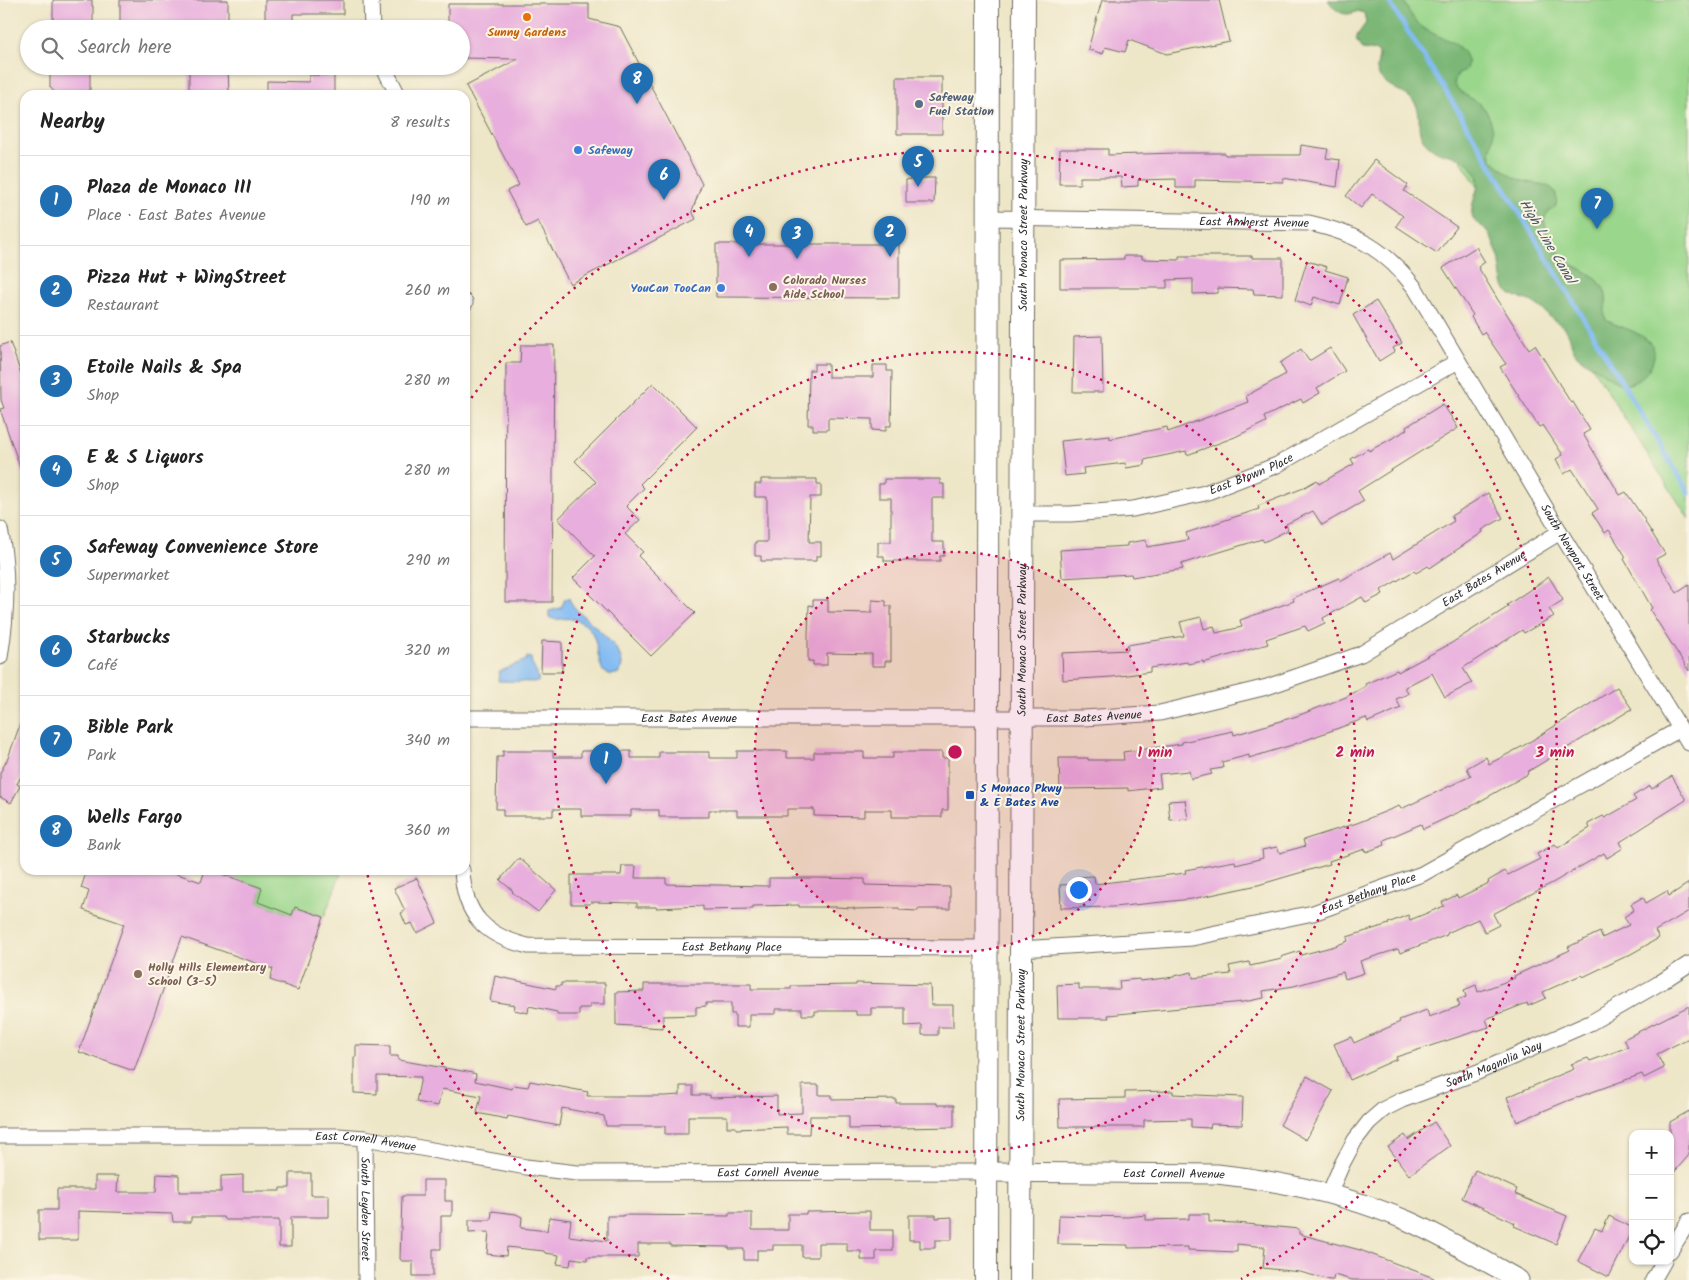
<!DOCTYPE html>
<meta charset="utf-8">
<style>
:root{--surface:#fff;--page:#f2f2f2;--text:#222;--muted:#767676;--line:#e0e0e0;--accent:#1f6fb2}
body{margin:0;font-family:Kalam,sans-serif;background:var(--page);color:var(--text)}
.controls{position:absolute;right:15px;bottom:15px;display:grid;overflow:hidden;border-radius:10px;box-shadow:0 1px 4px #0004}
.controls button{width:45px;height:45px;display:grid;place-items:center;padding:0;border:0;border-bottom:1px solid var(--line);background:var(--surface);color:var(--text);font:25px sans-serif}
.you{position:absolute;left:1078px;top:889px;width:18px;height:18px;margin:-12px;border:4px solid #fff;border-radius:50%;background:#1a73e8;box-shadow:0 0 0 8px #1a73e833}
.badge{display:grid;place-items:center;width:32px;height:32px;border-radius:50%;background:var(--accent);color:#fff;font-size:16px;font-weight:700}
.pin{position:absolute;translate:-50% -41px;filter:drop-shadow(0 1px 2px #0008)}
.pin::after{content:'';position:absolute;top:26px;width:18px;height:15px;background:inherit;clip-path:polygon(0 0,100% 0,50% 100%)}
.list{margin:0;padding:0;list-style:none}
h2{display:flex;justify-content:space-between;align-items:center;height:65px;margin:0;padding:0 20px;font-size:21px}
h2 small{font-size:16px;font-weight:400;color:var(--muted)}
.list li{display:grid;grid-template-columns:32px 1fr auto;gap:15px;align-items:center;box-sizing:border-box;height:90px;padding:0 20px;border-top:1px solid var(--line)}
.list b{display:block;font-size:19px;white-space:nowrap}
.list p{margin:0;font-size:16px;white-space:nowrap;color:var(--muted)}
.list em{font-size:16px;font-style:normal;color:var(--muted)}
.icon{flex:none;width:28px;height:28px;fill:none;stroke:currentColor;stroke-width:2;stroke-linecap:round;stroke-linejoin:round}
.map{position:relative;flex:none;width:1689px;height:1280px;overflow:hidden}
.search{position:absolute;background:var(--surface);box-shadow:0 1px 4px #0004;left:20px;top:20px;width:450px;height:55px;display:flex;align-items:center;gap:12px;box-sizing:border-box;padding:0 18px;border-radius:28px;color:var(--muted);font-size:19px}
.panel{position:absolute;background:var(--surface);box-shadow:0 1px 4px #0004;left:20px;top:90px;width:450px;height:785px;border-radius:15px}
.map>svg:first-child{display:block}
</style>
<div class="map">
<svg width="1689" height="1280" viewBox="0 0 1689 1280">
<rect width="100%" height="100%" fill="#fcf5e5"/>
<filter id="ink" filterUnits="userSpaceOnUse"><feTurbulence type="fractalNoise" baseFrequency=".02" numOctaves="2"/><feDisplacementMap in="SourceGraphic" scale="10" xChannelSelector="R" yChannelSelector="G"/><feConvolveMatrix kernelMatrix="1 2 1 2 8 2 1 2 1" color-interpolation-filters="sRGB"/></filter>
<filter id="wash" filterUnits="userSpaceOnUse"><feTurbulence type="fractalNoise" baseFrequency=".0096" numOctaves="4" result="noise"/><feDisplacementMap in="SourceGraphic" scale="20" xChannelSelector="R" yChannelSelector="G"/><feGaussianBlur stdDeviation="1.12" result="paint"/><feColorMatrix in="noise" values="0 0 0 0 0 0 0 0 0 0 0 0 0 0 0 0 0 1.4 0 .05"/><feComposite in="paint" operator="in"/></filter>
<g filter="url(#wash)">
<rect width="100%" height="100%" fill="#ede6c7"/>
<!-- green -->
<path fill="#9ad68b" stroke="#62805b" d="M1359,0H1689V519L1650,458Z
M210,870H342L324,917L295,907L292,915L258,902L262,888Z"/>
<!-- forest -->
<path fill="#7bb777" stroke="#537151" d="M1328,0H1404C1407,10 1413,19 1421,26C1436,39 1462,39 1467,61C1468,69 1464,72 1457,75L1454,83C1460,97 1478,98 1486,111C1490,118 1494,129 1493,137C1492,147 1488,151 1492,160C1501,168 1511,177 1521,180C1536,186 1561,180 1556,206C1552,209 1547,212 1545,217C1542,227 1557,252 1564,259C1575,268 1591,271 1600,283C1613,300 1601,308 1606,320C1620,328 1641,331 1651,344C1663,359 1639,389 1620,384L1579,357C1568,346 1573,339 1566,330C1563,325 1556,322 1551,318C1546,313 1541,307 1534,303C1526,298 1513,299 1507,291C1499,280 1503,266 1498,254C1494,247 1492,236 1486,230C1482,225 1475,224 1473,218C1467,202 1486,186 1474,170C1460,151 1446,159 1432,148C1412,133 1423,125 1417,107C1412,91 1378,87 1377,69C1377,64 1379,59 1379,54L1377,51L1362,49L1356,40L1358,34L1366,23L1364,13L1358,11C1344,18 1336,12 1328,0Z"/>
<!-- water -->
<path fill="#83bbf3" stroke="#57738f" d="M569,598C570,601 572,605 575,608C586,621 634,652 619,673L611,675L603,671C594,652 601,625 572,619C564,617 556,622 549,617V611L561,608L565,599Z
M527,657L531,658C531,667 540,674 538,682L498,681L499,672L526,660Z"/>
<g fill="none" stroke-linecap="round" stroke-linejoin="round">
<!-- stream -->
<path stroke="#83bbf3" stroke-width="5" d="M1388,0L1460,114L1689,493"/>
</g>
<g id="blocks">
<!-- building -->
<path fill="#e8aedd" d="M53,0H92V6H93V26H91V29H56V25H53Z
M120,0H228V29H120Z
M265,0H343V14H293V22L265,21Z
M1102,0H1219L1229,41L1167,54L1129,40L1125,52L1105,47L1103,54L1088,49Z
M448,4H589V19L620,27L702,184L692,211L696,219L570,284L538,221L526,227L507,191L519,185L466,86L518,59L461,58V29H448Z
M50,66H89V69H90V95H57L50,87Z
M189,66H228L229,95H189Z
M309,75H334V95H267V81L309,82Z
M897,77H942V134H897Z
M1301,145L1328,149L1326,158L1340,160L1337,187L1283,178V182L1195,180V188H1176V179L1138,180V186L1122,187L1121,177H1080V184H1059L1060,149H1108V155L1176,153H1225V155H1300Z
M1374,160L1408,185L1404,191L1457,227L1437,253L1396,226L1403,216L1372,194L1361,208L1346,196Z
M914,178H935L934,203H906V180Z
M716,244H899V298L716,297Z
M1476,247L1485,262L1478,267L1498,300L1529,349L1535,345L1571,403L1573,402L1590,430L1583,434L1620,495L1626,492L1646,522H1645L1665,554L1656,559L1677,593L1689,585V671L1650,610L1652,608L1624,559L1626,557L1609,530L1605,533L1592,513L1598,509L1572,469L1564,474L1556,459L1563,455L1543,425L1539,427L1500,367L1506,364L1484,332L1481,334L1471,317L1473,315L1443,268Z
M1124,256H1142V259L1179,260V256H1252V258H1283V295L1254,294L1253,289L1218,288V293L1193,294V279L1167,280V288H1060V260L1124,259Z
M1307,261L1327,267L1325,270L1348,277L1340,305L1314,297L1311,306L1295,300Z
M1376,301L1402,343L1393,348L1395,351L1379,361L1353,315Z
M1102,336L1103,392H1073L1074,337Z
M10,342L25,386V473H22L0,409L4,408L1,400L0,346Z
M521,345H554L552,602H505L506,363H520Z
M1330,348L1345,371L1317,388L1320,393L1303,403L1301,399L1264,417L1266,422L1235,437L1187,455L1186,451L1144,460L1145,465L1126,468L1125,463L1083,468L1084,474L1065,476L1061,441L1110,436V439L1167,427L1168,432L1248,402L1246,396L1286,374L1280,363L1301,349L1309,361Z
M814,364H828V377H873V365H887V371H892L891,426H886V431L872,430V419L828,418V430H813V425H808L809,370H814Z
M653,383L697,427L640,484L644,488L626,506L640,520L625,534L643,552L638,556L695,613L651,656L573,578L595,556L558,519L596,482L575,461Z
M1443,404L1458,428L1358,491L1364,501L1322,525L1313,511L1286,524L1288,530L1264,542L1262,539L1181,564L1183,569L1132,577L1131,574L1062,578L1060,550L1127,546V543L1146,540L1147,547L1188,540L1186,533L1259,509L1258,506L1301,489L1317,480L1319,484L1354,464L1351,459L1368,449L1369,451L1400,434L1407,429L1406,427Z
M761,479H817V484H821V497H810L809,542H821V556H816V561H761V556H755V542H767V497H755V484H761Z
M884,479H940V484H944V498H932V542H944V556H940V561H884V556H878V542H891V498H879V484H884Z
M1488,493L1503,518L1482,530L1483,532L1430,568L1428,566L1416,573L1414,571L1381,590L1383,594L1366,603L1362,597L1323,618L1325,623L1308,631L1305,626L1266,639L1268,644L1203,663V661L1188,664L1187,662L1150,668V672L1112,677L1063,680L1062,653L1128,650L1127,645L1184,636L1180,622L1201,617L1204,629L1214,626L1216,633L1242,627L1240,620L1294,601L1293,598L1339,578L1340,581L1390,553L1393,559L1454,521L1451,516Z
M1549,577L1563,600L1549,609L1554,616L1524,633L1522,630L1463,668L1472,683L1445,697L1432,673L1405,687L1408,694L1396,699L1401,708L1368,722L1366,718L1292,745L1249,758V755L1222,762L1223,768L1210,770L1212,774L1191,779L1189,771L1159,774L1161,787L1128,791V788L1060,789L1059,758H1088V760H1124L1123,752L1182,744V742L1233,731L1234,735L1297,716L1346,697L1366,686L1365,684L1397,670L1398,672L1450,644L1508,607L1507,605Z
M813,600H828V612L872,613V600L886,601V606H891V661H885V666H872V654L827,653V665H813V661H808V635L809,605L813,606Z
M542,641L562,642V672H541Z
M1617,687L1632,709L1527,772L1528,774L1470,807L1423,829L1421,824L1384,840L1385,845L1366,852L1365,849L1329,861L1330,864L1258,885L1192,899L1113,907L1061,908L1060,885L1077,884V877L1094,876L1095,884L1186,873L1185,870L1235,861L1236,865L1263,858L1262,850L1277,847L1280,853L1305,846L1303,840L1357,823L1399,806L1401,809L1471,776L1467,768L1486,757L1489,764L1523,746Z
M23,716L25,717V769L17,784L20,786L11,803L0,797V773L8,758Z
M503,751H553V757H581V751H631V758H659V752H709V758H737V751H787V758H814V752H864V758H893V752H942V758H948V810H942V817H892V810H864V817L814,816V809H787V816H737V810H709V817H659V810H631V816H581V809H553V816H503V809H496L497,757H503Z
M1672,776L1686,800L1620,842L1623,848L1607,858L1604,853L1554,882L1493,914L1499,925L1485,932L1478,919L1447,933V935L1400,953L1398,949L1360,961L1364,973L1345,979L1343,972L1294,986L1263,991L1264,998L1243,1002L1108,1015L1109,1018H1058L1057,985L1079,984V989H1120L1119,981L1139,979L1140,981L1174,977V976L1192,972L1193,978L1231,974L1229,966L1249,962L1250,966L1282,959L1281,957L1300,951L1301,955L1335,946L1348,941L1347,937L1389,924L1388,923L1408,915L1410,920L1444,906L1442,902L1457,895L1458,898L1489,883L1488,881L1505,871L1508,875L1540,859L1537,854L1555,844L1558,848L1590,828L1588,824L1603,816L1605,818L1636,800L1633,796L1650,786L1652,789Z
M1185,800L1188,819L1170,820L1168,801Z
M519,858L556,890L538,912L512,892L513,891L500,880Z
M622,866H636L635,878H666V884L769,886V878H817L865,879V885L950,887V909H918V911L899,910V908L854,909V908L836,907H799V905L753,906V909L703,910V906L656,908V907H637V903L591,902L590,904H571V875H621Z
M87,870H165L201,882L205,870H210L262,888L258,902L292,915L295,907L324,917L298,990L270,980L273,969L182,937L134,1071L79,1052L124,924L83,910L89,891L81,888Z
M417,878L437,923L417,933L412,923L406,925L401,913L405,911L394,888Z
M1689,883V911L1655,931L1659,938L1631,954L1583,977L1581,975L1543,992L1546,998L1528,1006L1527,1003L1486,1019L1489,1027L1396,1057L1397,1059L1350,1080L1334,1044L1351,1037L1354,1043L1400,1022L1399,1020L1427,1010L1429,1017L1460,1006L1457,1000L1466,997L1464,990L1476,985L1478,992L1515,978L1514,976L1570,950L1568,947L1600,932L1602,938L1629,925L1624,917L1634,910L1631,904L1643,897L1646,903L1667,891L1669,896Z
M495,976L556,989V986H561V983H605V1004H590V1008H579V1015H557V1012L529,1006L528,1013L514,1010L515,1005L490,1001Z
M856,983L930,985L931,1005H953V1027H938V1035H922V1025L905,1026V1008H871V1015H856V1011H815V1015H802V1009H776V1014H749V1027H735V1014H731V1003H706V1006L696,1007V1015L663,1016V1028L616,1025V992L644,991V984H751V989H791V986L856,985Z
M1689,1006V1038L1657,1054L1664,1068L1644,1078L1642,1074L1567,1101L1517,1122L1507,1097L1574,1069L1571,1064L1588,1058L1590,1061L1628,1047L1624,1039Z
M356,1045L390,1046V1056H398V1060L468,1072L476,1074L475,1081L512,1089L513,1085L528,1087L530,1081L588,1092L587,1096H665L680,1095V1086H693V1095H710V1098L777,1096V1114L802,1113V1085H819V1095H832V1100L896,1099V1103H937V1105H954V1127L849,1129V1116H810L809,1134H787V1127L736,1129V1127H727V1116H688V1134H665V1126H606L604,1116L562,1108L559,1126L508,1116L507,1119L477,1113L481,1096L442,1089L438,1106L416,1102L421,1077L377,1076V1094L354,1093V1057H356Z
M1307,1076L1333,1091L1306,1140L1280,1125Z
M1173,1091V1094L1243,1097L1242,1125L1211,1124L1210,1128L1191,1127V1119L1144,1120V1127H1060L1059,1099L1125,1098V1092Z
M1689,1111V1155L1670,1177V1122Z
M1434,1122L1450,1146L1409,1175L1388,1147L1405,1135L1408,1140Z
M1475,1170L1517,1189L1515,1194L1567,1216L1556,1244L1514,1226L1515,1223L1462,1198Z
M290,1173H311V1195H329V1217H291V1247H279V1220H226L223,1217H191V1222H173L172,1214L111,1212L78,1211V1240H39V1210H57V1189H95V1176H118L117,1192H156L157,1174L179,1175V1192H221V1176L243,1175V1191H280V1188H290Z
M423,1180H445V1201H452V1216H441V1249H433V1276H413V1261H402L400,1259L402,1196H423Z
M492,1211L516,1214L522,1217L521,1228L547,1231L549,1217L571,1220L569,1236L607,1241V1216H623V1215L729,1216V1213H752V1230H788V1214H806V1212L870,1211V1230H893V1251H876V1260H861V1251H847V1243H818V1257H802V1245H773V1250H757V1260H744V1249H729V1247L670,1246V1244H638V1257H587V1260L571,1258L570,1266L557,1264L559,1255L545,1253L544,1251L507,1247L506,1256L487,1254L489,1232L469,1233V1220H491Z
M1189,1214H1209V1222L1236,1223L1299,1229V1234L1360,1250L1434,1278V1280H1352L1334,1275L1333,1280H1330L1300,1272L1263,1268L1265,1247L1237,1244V1252L1188,1250V1247L1128,1248V1245L1058,1244L1059,1215L1127,1217L1146,1215V1220L1189,1219Z
M909,1215H936V1218L952,1217V1240H935V1248H920V1240H909Z
M1609,1216L1633,1228L1609,1277L1578,1261L1595,1228L1602,1231Z"/>
</g>
</g>
<g filter="url(#ink)">
<use href="#blocks" fill-opacity="0" stroke="#6f6c62" stroke-width="1"/>
<g fill="none" stroke-linecap="round" stroke-linejoin="round">
<!-- minor casing -->
<g stroke="#6f6c62" stroke-width="17">
<g id="minor">
<path d="M371,0L372,29"/>
<path d="M383,66L398,95"/>
<path id="s1" d="M988,218L1309,223C1357,234 1385,249 1415,288L1560,532L1689,743"/>
<path d="M465,302V303"/>
<path id="s2" d="M1022,514H1071L1133,509L1205,493L1277,465L1458,361"/>
<path d="M0,529C9,572 7,615 0,657"/>
<path id="s3" d="M465,718H1084L1160,713L1267,687L1361,654L1560,532"/>
<path id="s4" d="M462,870C464,915 485,936 528,946L986,948"/>
<path id="s5" d="M1021,949L1192,938L1313,913L1422,874L1680,729"/>
<path id="s6" d="M0,1136H339L365,1138L526,1167L577,1173L986,1172"/>
<path id="s7" d="M365,1138L366,1280"/>
<path id="s8" d="M1329,1194L1342,1164L1355,1140L1369,1122L1384,1109L1402,1100L1478,1072L1590,1023L1658,984L1689,964"/>
<path d="M1670,1251L1689,1221"/>
<path d="M1653,1280L1664,1261"/>
</g>
</g>
<!-- tertiary casing -->
<g stroke="#6f6c62" stroke-width="21">
<g id="tertiary">
<path id="s9" d="M986,1172L1217,1174C1283,1181 1348,1195 1408,1221C1446,1238 1483,1260 1519,1280"/>
</g>
</g>
<!-- secondary casing -->
<g stroke="#6f6c62" stroke-width="24">
<g id="secondary">
<path d="M986,1280L988,0"/>
<path id="s10" d="M1020,1280L1024,0"/>
</g>
</g>
<!-- minor -->
<use href="#minor" stroke="#fff" stroke-width="15"/>
<!-- tertiary -->
<use href="#tertiary" stroke="#fff" stroke-width="19"/>
<!-- secondary -->
<use href="#secondary" stroke="#fff" stroke-width="22"/>
</g>
</g>
<!-- distance rings -->
<circle cx="955" cy="752" r="200" fill="#c2185b" fill-opacity=".12"/>
<g fill="none" stroke="#c2185b" stroke-width="2.5" stroke-dasharray="2.5 5">
<circle cx="955" cy="752" r="200"/>
<circle cx="955" cy="752" r="400"/>
<path d="M669 1279A600 600 0 0 1 367 872M467 404A600 600 0 1 1 1241 1279"/>
</g>
<!-- markers -->
<circle fill="#e8710a" stroke="#fcf5e5" stroke-width="2" cx="527" cy="17" r="5"/>
<circle fill="#5c6f8a" stroke="#fcf5e5" stroke-width="2" cx="919" cy="104" r="5"/>
<g fill="#3f7fe0" stroke="#fcf5e5" stroke-width="2">
<circle cx="578" cy="150" r="5"/>
<circle cx="721" cy="288" r="5"/>
</g>
<g fill="#8d6e63" stroke="#fcf5e5" stroke-width="2">
<circle cx="773" cy="287" r="5"/>
<circle cx="138" cy="974" r="5"/>
</g>
<rect fill="#1a4fb4" stroke="#fcf5e5" stroke-width="2" x="965" y="790" width="10" height="10" rx="2.5"/>
<g text-anchor="middle" stroke-width="4" stroke-linejoin="round" paint-order="stroke">
<!-- food labels -->
<g font-size="12" font-weight="bold" fill="#c56008" stroke="#fcf5e5">
<text x="527" y="36">Sunny Gardens</text>
</g>
<!-- service labels -->
<g font-size="12" font-weight="bold" fill="#4e5e75" stroke="#fcf5e5" text-anchor="start">
<text x="929" y="101">Safeway<tspan x="929" dy="14">Fuel Station</tspan></text>
</g>
<!-- shop labels -->
<g font-size="12" font-weight="bold" fill="#366cbe" stroke="#fcf5e5" text-anchor="start">
<text x="588" y="154">Safeway</text>
<text x="711" y="292" text-anchor="end">YouCan TooCan</text>
</g>
<!-- street labels -->
<g font-size="12" fill="#2b2b2b" stroke="#fcf5e5">
<text dy="4" stroke="none"><textPath href="#s1" startOffset="266">East Amherst Avenue</textPath></text>
<text dy="4" stroke="none"><textPath href="#s10" startOffset="1045">South Monaco Street Parkway</textPath></text>
<text dy="4" stroke="none"><textPath href="#s2" startOffset="235">East Brown Place</textPath></text>
<text dy="4" stroke="none"><textPath href="#s1" startOffset="756">South Newport Street</textPath></text>
<text dy="4" stroke="none"><textPath href="#s3" startOffset="1049">East Bates Avenue</textPath></text>
<text dy="4" stroke="none"><textPath href="#s10" startOffset="640">South Monaco Street Parkway</textPath></text>
<text dy="4" stroke="none"><textPath href="#s3" startOffset="629">East Bates Avenue</textPath></text>
<text dy="4" stroke="none"><textPath href="#s3" startOffset="224">East Bates Avenue</textPath></text>
<text dy="4" stroke="none"><textPath href="#s5" startOffset="354">East Bethany Place</textPath></text>
<text dy="4" stroke="none"><textPath href="#s4" startOffset="314">East Bethany Place</textPath></text>
<text dy="4" stroke="none"><textPath href="#s10" startOffset="235">South Monaco Street Parkway</textPath></text>
<text dy="4" stroke="none"><textPath href="#s8" startOffset="221">South Magnolia Way</textPath></text>
<text dy="4" stroke="none"><textPath href="#s6" startOffset="366">East Cornell Avenue</textPath></text>
<text dy="4" stroke="none"><textPath href="#s6" startOffset="771">East Cornell Avenue</textPath></text>
<text dy="4" stroke="none"><textPath href="#s9" startOffset="188">East Cornell Avenue</textPath></text>
<text dy="4" stroke="none"><textPath href="#s7" startOffset="71">South Leyden Street</textPath></text>
</g>
<!-- education labels -->
<g font-size="12" font-weight="bold" fill="#785e54" stroke="#fcf5e5" text-anchor="start">
<text x="783" y="284">Colorado Nurses<tspan x="783" dy="14">Aide School</tspan></text>
<text x="148" y="971">Holly Hills Elementary<tspan x="148" dy="14">School (3-5)</tspan></text>
</g>
<!-- transit labels -->
<g font-size="12" font-weight="bold" fill="#164399" stroke="#fcf5e5" text-anchor="start">
<text x="980" y="792">S Monaco Pkwy<tspan x="980" dy="14">&amp; E Bates Ave</tspan></text>
</g>
<!-- water labels -->
<g font-size="14" font-style="italic" fill="#455667" stroke="#fcf5e5">
<text transform="translate(1548 241) rotate(59)" y="5">High Line Canal</text>
</g>
</g>
<circle cx="955" cy="752" r="8" fill="#c2185b" stroke="#fcf5e5" stroke-width="2.5"/>
<g font-size="15" text-anchor="middle" font-weight="bold" fill="#c2185b" stroke="#fcf5e5" stroke-width="4" stroke-linejoin="round" paint-order="stroke">
<text x="1155" y="757">1 min</text>
<text x="1355" y="757">2 min</text>
<text x="1555" y="757">3 min</text>
</g>
</svg>
<div class="controls">
<button>+</button>
<button>−</button>
<button><svg class="icon" aria-label="locate" viewBox="0 0 24 24"><circle cx="12" cy="12" r="6"/><path d="M12 2v4M12 18v4M2 12h4M18 12h4"/></svg></button>
</div>
<div class="you"></div>
<div class="pin badge" style="left:606px;top:784px">1</div>
<div class="pin badge" style="left:890px;top:257px">2</div>
<div class="pin badge" style="left:797px;top:259px">3</div>
<div class="pin badge" style="left:749px;top:257px">4</div>
<div class="pin badge" style="left:918px;top:187px">5</div>
<div class="pin badge" style="left:664px;top:200px">6</div>
<div class="pin badge" style="left:1597px;top:229px">7</div>
<div class="pin badge" style="left:637px;top:104px">8</div>
<div class="search"><svg class="icon" aria-label="search" viewBox="0 0 24 24"><circle cx="10" cy="10" r="6"/><path d="M15 15l6 6"/></svg>Search here</div>
<section class="panel">
<h2>Nearby<small>8 results</small></h2>
<ul class="list">
<li><span class="badge">1</span><div><b>Plaza de Monaco III</b><p>Place · East Bates Avenue</p></div><em>190 m</em></li>
<li><span class="badge">2</span><div><b>Pizza Hut + WingStreet</b><p>Restaurant</p></div><em>260 m</em></li>
<li><span class="badge">3</span><div><b>Etoile Nails &amp; Spa</b><p>Shop</p></div><em>280 m</em></li>
<li><span class="badge">4</span><div><b>E &amp; S Liquors</b><p>Shop</p></div><em>280 m</em></li>
<li><span class="badge">5</span><div><b>Safeway Convenience Store</b><p>Supermarket</p></div><em>290 m</em></li>
<li><span class="badge">6</span><div><b>Starbucks</b><p>Café</p></div><em>320 m</em></li>
<li><span class="badge">7</span><div><b>Bible Park</b><p>Park</p></div><em>340 m</em></li>
<li><span class="badge">8</span><div><b>Wells Fargo</b><p>Bank</p></div><em>360 m</em></li>
</ul>
</section>
</div>
